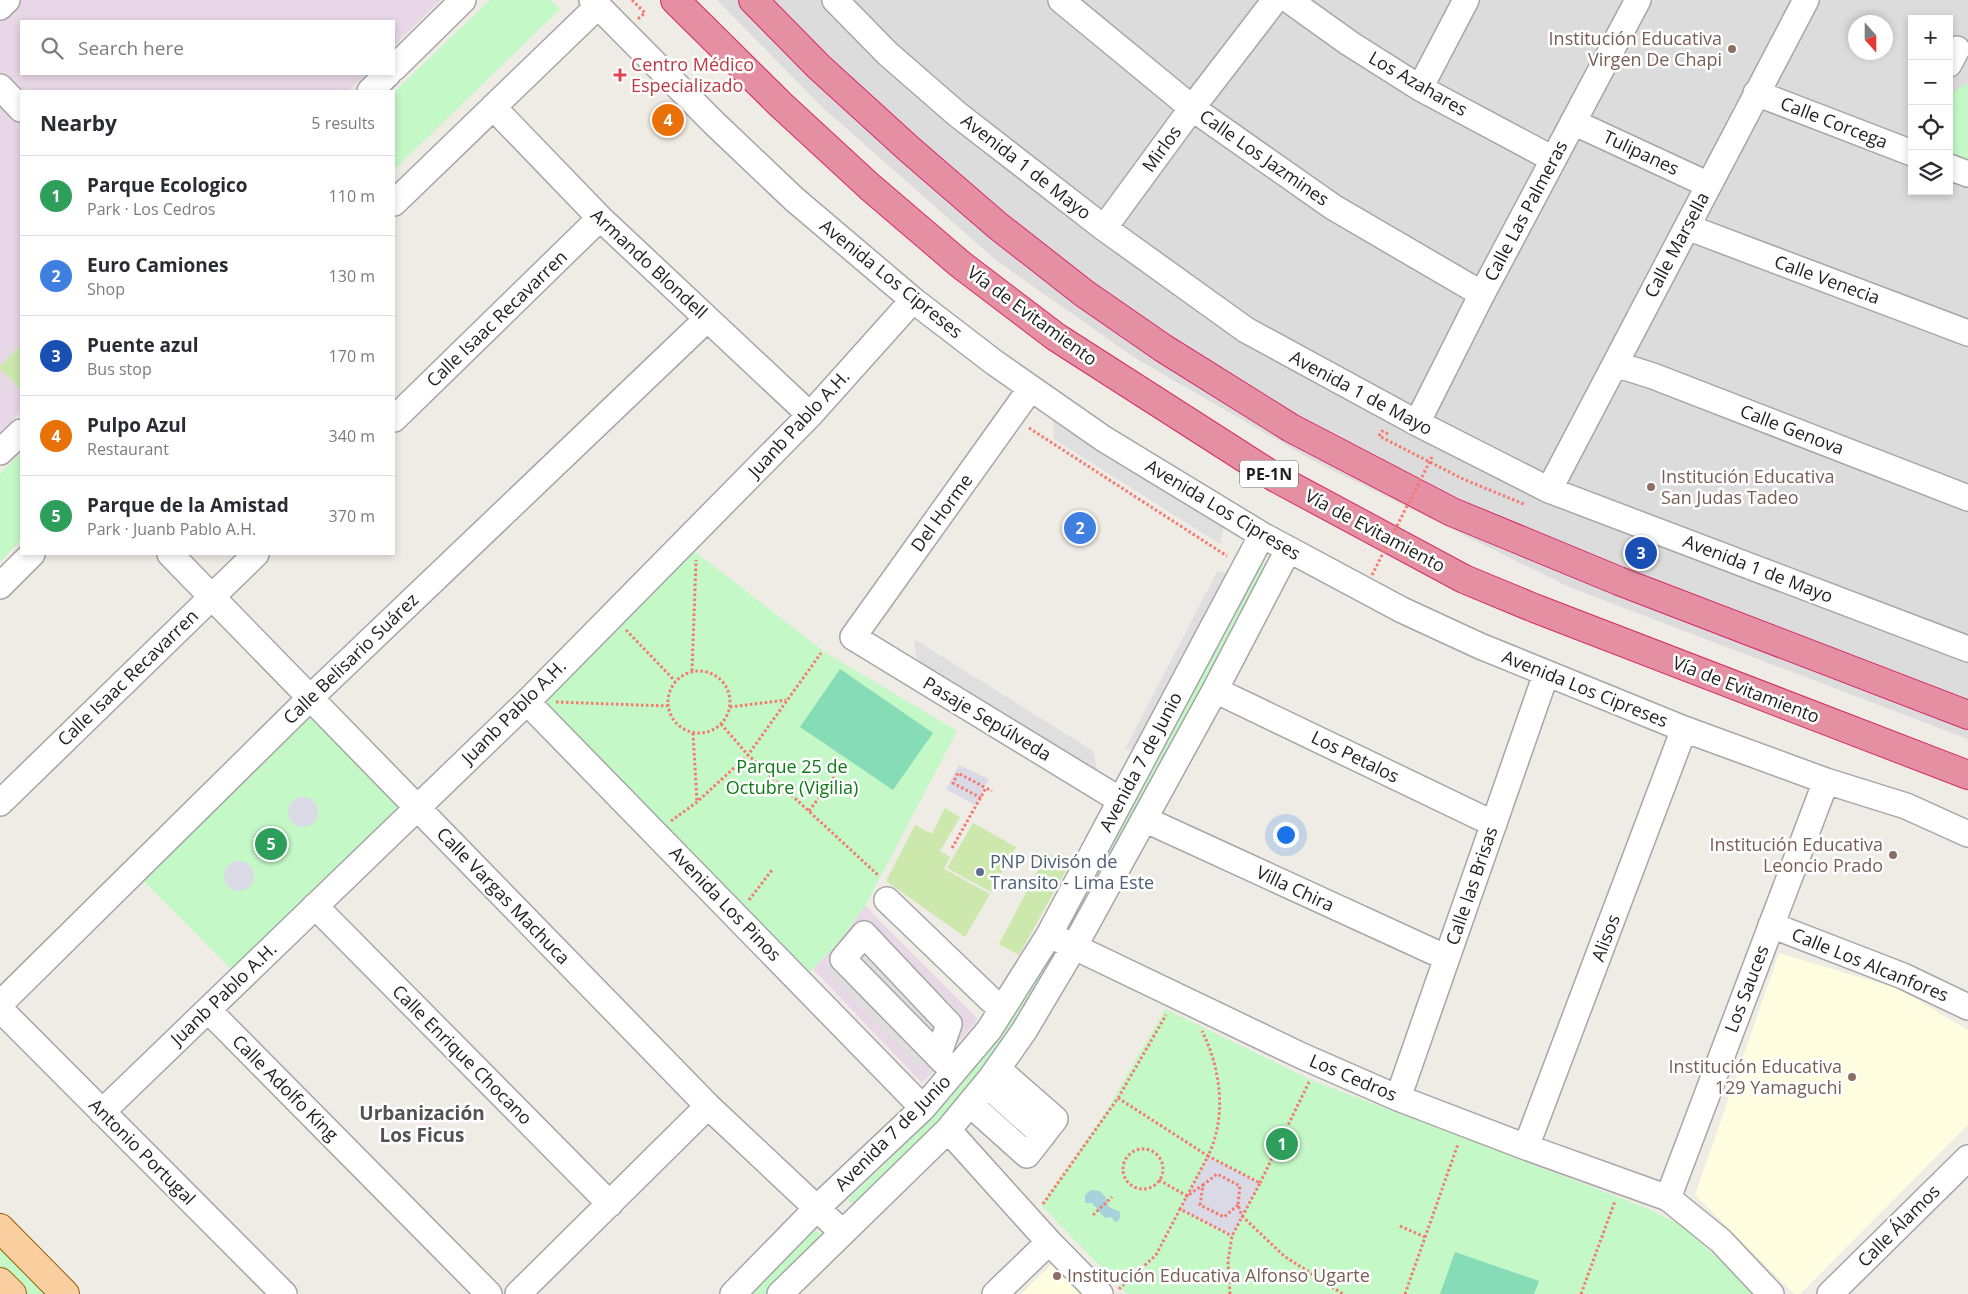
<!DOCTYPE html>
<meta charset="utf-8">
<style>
:root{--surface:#fff;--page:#f7f7f7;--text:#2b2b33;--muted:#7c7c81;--line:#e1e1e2;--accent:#0b8043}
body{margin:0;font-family:"Open Sans",sans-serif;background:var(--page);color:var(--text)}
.controls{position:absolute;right:15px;top:15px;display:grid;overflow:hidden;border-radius:0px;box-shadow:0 2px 8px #0003}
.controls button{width:45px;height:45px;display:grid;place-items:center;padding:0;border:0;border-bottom:1px solid var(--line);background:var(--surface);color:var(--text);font:25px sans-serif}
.compass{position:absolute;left:1848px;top:15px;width:45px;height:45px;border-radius:50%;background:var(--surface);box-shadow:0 2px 8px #0003;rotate:159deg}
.you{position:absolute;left:1285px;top:834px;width:18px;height:18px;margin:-12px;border:4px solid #fff;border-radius:50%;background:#1a73e8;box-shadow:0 0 0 8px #1a73e833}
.badge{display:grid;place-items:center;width:32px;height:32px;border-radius:50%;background:var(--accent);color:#fff;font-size:16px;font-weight:700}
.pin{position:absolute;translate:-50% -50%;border:2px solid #fff;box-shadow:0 1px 5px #0006}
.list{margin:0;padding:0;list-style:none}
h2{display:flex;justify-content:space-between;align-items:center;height:65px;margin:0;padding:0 20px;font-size:21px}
h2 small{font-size:16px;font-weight:400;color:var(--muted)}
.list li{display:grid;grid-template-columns:32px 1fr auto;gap:15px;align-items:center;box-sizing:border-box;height:80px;padding:0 20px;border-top:1px solid var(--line)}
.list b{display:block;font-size:19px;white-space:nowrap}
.list p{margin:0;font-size:16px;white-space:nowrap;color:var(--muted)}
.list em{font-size:16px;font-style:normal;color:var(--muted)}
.icon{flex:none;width:28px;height:28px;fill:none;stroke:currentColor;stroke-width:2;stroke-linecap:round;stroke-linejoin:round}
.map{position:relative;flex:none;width:1968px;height:1294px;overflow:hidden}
.search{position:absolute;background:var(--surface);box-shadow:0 2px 8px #0003;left:20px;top:20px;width:375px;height:55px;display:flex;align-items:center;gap:12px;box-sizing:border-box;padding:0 18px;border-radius:0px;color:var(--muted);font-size:19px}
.panel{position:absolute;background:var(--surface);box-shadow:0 2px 8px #0003;left:20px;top:90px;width:375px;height:465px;border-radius:0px}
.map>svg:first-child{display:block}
</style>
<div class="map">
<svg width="1968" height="1294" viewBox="0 0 1968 1294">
<rect width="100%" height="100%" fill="#efebe5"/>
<!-- residential -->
<path fill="#dddcdc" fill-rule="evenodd" d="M717,0H1968V739L1569,587L1312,460L1135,358L997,261L822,107ZM1912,19H1949V191H1912ZM1856,22H1886V52H1856Z"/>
<!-- industrial -->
<path fill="#e8d7e6" d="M0,0H441L394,46V21H21V74H366L348,91H21V412L0,433Z
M865,906L978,1019L940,1065L922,1083L813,969L838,943Z"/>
<!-- education -->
<path fill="#fefddf" d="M1779,953L1899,989L1968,1030V1125L1800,1294H1794L1695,1195Z
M1058,1258L1091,1294H1021Z"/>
<!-- grass -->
<path fill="#cce8ad" d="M21,345V390L0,369V366Z
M945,808L960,817L940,851L950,857L944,869L990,894L965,937L886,881L915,825L932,834Z
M973,823L1016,847L991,892L947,868Z
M1047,853L1069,865L1019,955L999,944Z"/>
<!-- park -->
<path fill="#c4f8c6" d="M490,0H551L560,9L394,170V92Z
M1968,84V166L1949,159V93Z
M21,453V540L0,562V474Z
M694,551L826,653L957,731L865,906L838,943L810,972L548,709L546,696Z
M1254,560L1269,567L1079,924L1066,918Z
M310,704L406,803L236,974L140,877Z
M1045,957L1056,963L950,1115L858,1208L848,1200C894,1155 942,1112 980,1061C1005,1028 1025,992 1045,957Z
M1165,1009L1311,1080L1644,1207L1682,1226L1731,1270L1753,1294H1127L1041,1205L1104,1115Z
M809,1229H815L821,1235V1239L768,1294H745Z
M0,1238L50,1289L45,1294H21L0,1273Z"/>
<!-- pitch -->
<path fill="#86dcb7" d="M840,669L933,733L893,790L800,727Z
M1455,1252L1539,1281L1534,1294H1440Z"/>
<!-- parking -->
<path fill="#dfdfdf" d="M1053,418L1224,527L1220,544L1054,439Z
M1217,572L1236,574L1140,749H1125Z
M914,639L1093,751L1098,773L917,663Z
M867,920L963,1015L921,1069L825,969L845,951Z"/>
<!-- plaza -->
<path fill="#d9dae5" d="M959,765L989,779L975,805L946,789Z
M288 812a15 15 0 1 1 30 0a15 15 0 1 1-30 0Z
M224 876a15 15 0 1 1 30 0a15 15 0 1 1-30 0Z
M1208,1156L1260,1183L1232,1236L1180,1209Z"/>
<!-- water -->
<path fill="#a7d2db" d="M1091,1190L1100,1191L1106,1198L1109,1207L1120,1212V1218L1117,1222H1114L1112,1217L1105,1218L1092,1203H1085V1195Z"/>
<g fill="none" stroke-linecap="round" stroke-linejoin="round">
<!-- minor casing -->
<g stroke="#a6a6a6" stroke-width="28">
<path id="minor" d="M592,0L714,123L794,199L913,300L995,363L1104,439L1262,535L1402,610L1480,646L1684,729L1826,781L1906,806L1968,834
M835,0L888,54L957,114L1104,228L1246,330L1417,423L1549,490L1968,649
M1061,0L1192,108L1333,207L1482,294
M1289,0L1349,43L1420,88L1553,159
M0,7L7,0
M1949,64L1957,49
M394,68L463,0
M0,87L21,109
M1420,88L1466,0
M370,91L388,74
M1756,93L1912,153
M493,107L600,218L810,415
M1573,122L1709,185
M1949,167L1968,174
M394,203L598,6
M1687,227L1968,333
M1104,228L1192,108L1275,0
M1615,364L1653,376L1968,498
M1031,388L853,637L1120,800
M394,419L600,218
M1417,423L1482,294L1638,0
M0,452L21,432
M1549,490L1806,0
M170,554L708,1106L842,1232
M0,586L32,554
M1215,690L1494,824
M527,702L923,1108
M0,803L256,554
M1144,819L1447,958
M887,900L991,1000L1003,1008
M315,906L610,1204
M1771,925L1903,976L1968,1007
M1060,940L1302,1056L1398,1098L1526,1147L1668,1198L1721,1241L1771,1294
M0,1004L310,698L707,319
M0,1009L284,1294
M208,1010L489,1294
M938,1056L949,1024L864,934L843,959L943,1061L955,1070
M986,1084L1043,1135
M1398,1098L1546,674
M970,1104L1027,1155L1055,1119L998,1069
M102,1112L527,702L810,415L913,300
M948,1130L1049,1242L1100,1294
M1526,1147L1684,729
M1668,1198L1826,781
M518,1294L708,1106
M733,1294L817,1208L923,1108L989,1030L1049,935L1262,535
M780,1294L948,1130L991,1078L1024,1031L1074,947L1215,690L1288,550
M995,1294L1049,1242
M1830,1294L1968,1158"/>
</g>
<!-- major casing -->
<g stroke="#955f05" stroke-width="30">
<path id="major" d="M0,1228L65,1294
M0,1282L12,1294"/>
</g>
<!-- highway casing -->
<g stroke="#d52a6b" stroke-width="30">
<path id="highway" d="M675,0L780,104L870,187L960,264L1056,337L1276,478L1464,579L1534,608L1968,775
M753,0L819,67L909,149L998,226L1085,294L1163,348L1291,428L1452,512L1619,581L1968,715"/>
</g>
<!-- path -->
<path stroke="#f57970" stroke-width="3" stroke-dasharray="2.5 2.5" stroke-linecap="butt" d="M632,0L645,13L639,18L638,17
M1029,428L1227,556
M1388,434L1382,431L1379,436L1463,479L1526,505
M626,630L675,681
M668 702a31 31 0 1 1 62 0a31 31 0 1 1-62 0Z
M692,671L696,560
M556,702L667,706
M730,707L786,700
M721,724L748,755L878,875
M693,733L697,802
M769,774L775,767
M981,798L953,783L958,773L986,788
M809,811L836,775
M671,821L697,802L748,755L821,653
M952,848L986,788L992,791
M749,900L772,870
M1118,1098L1208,1156C1227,1117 1221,1069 1202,1031
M1123 1169a20 20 0 1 1 40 0a20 20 0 1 1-40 0Z
M1159,1180L1187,1196L1203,1185
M1260,1183L1309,1082
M1043,1204L1118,1098L1166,1015
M1238,1205L1224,1217L1200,1205L1203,1185L1217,1174L1240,1186L1238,1205L1242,1216L1284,1256L1343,1294
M1093,1215L1112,1197
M1400,1226L1425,1237
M1119,1289L1156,1255L1180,1209
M1230,1294L1228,1261L1232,1236L1260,1183L1208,1156L1180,1209L1232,1236
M1405,1294L1458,1144
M1581,1294L1615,1201"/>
<!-- minor -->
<use href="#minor" stroke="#fff" stroke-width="25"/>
<!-- major -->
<use href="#major" stroke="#f9cfa0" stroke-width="28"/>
<!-- highway -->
<use href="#highway" stroke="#e48fa2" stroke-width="28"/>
<!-- path-bridge -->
<path stroke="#f57970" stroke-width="3" stroke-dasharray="2.5 2.5" stroke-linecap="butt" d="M1372,575L1432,457"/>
</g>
<!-- markers -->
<g fill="#8d6e63" stroke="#fff" stroke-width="2">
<circle cx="1732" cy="49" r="5"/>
<circle cx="1651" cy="487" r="5"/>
<circle cx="1893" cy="855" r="5"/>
<circle cx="1852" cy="1077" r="5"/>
<circle cx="1057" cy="1276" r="5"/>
</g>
<path fill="#e0444e" stroke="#fff" stroke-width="2" d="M617.5 67.5h5v5h5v5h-5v5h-5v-5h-5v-5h5z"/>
<circle fill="#5c6f8a" stroke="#fff" stroke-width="2" cx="980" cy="872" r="5"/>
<g text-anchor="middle" stroke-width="5" stroke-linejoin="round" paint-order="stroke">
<!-- shield labels -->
<rect fill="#fff" stroke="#626262" stroke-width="1" x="1240" y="460.5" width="58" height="27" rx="4"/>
<g font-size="16" font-weight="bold" fill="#1f1f1f">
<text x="1269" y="480">PE-1N</text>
</g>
<!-- education labels -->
<g font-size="18" fill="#785e54" stroke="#fff" text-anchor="end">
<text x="1722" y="45">Institución Educativa<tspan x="1722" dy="21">Virgen De Chapi</tspan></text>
<text x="1661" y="483" text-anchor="start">Institución Educativa<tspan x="1661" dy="21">San Judas Tadeo</tspan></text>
<text x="1883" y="851">Institución Educativa<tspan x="1883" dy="21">Leoncio Prado</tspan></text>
<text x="1842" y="1073">Institución Educativa<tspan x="1842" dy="21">129 Yamaguchi</tspan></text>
<text x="1067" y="1282" text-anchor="start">Institución Educativa Alfonso Ugarte</text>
</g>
<!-- health labels -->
<g font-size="18" fill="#be3a42" stroke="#fff" text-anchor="start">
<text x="631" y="71">Centro Médico<tspan x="631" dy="21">Especializado</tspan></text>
</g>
<!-- street labels -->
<g font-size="18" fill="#1f1f1f" stroke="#fff">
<text transform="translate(1418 84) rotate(30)" y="6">Los Azahares</text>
<text transform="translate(1834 123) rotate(21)" y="6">Calle Corcega</text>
<text transform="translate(1162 149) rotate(-54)" y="6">Mirlos</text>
<text transform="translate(1641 153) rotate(25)" y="6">Tulipanes</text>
<text transform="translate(1264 158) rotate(35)" y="6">Calle Los Jazmines</text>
<text transform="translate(1026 167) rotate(38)" y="6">Avenida 1 de Mayo</text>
<text transform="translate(1526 211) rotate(-62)" y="6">Calle Las Palmeras</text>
<text transform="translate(1677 245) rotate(-62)" y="6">Calle Marsella</text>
<text transform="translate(649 264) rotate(43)" y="6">Armando Blondell</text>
<text transform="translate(891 279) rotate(39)" y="6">Avenida Los Cipreses</text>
<text transform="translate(1827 280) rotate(20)" y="6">Calle Venecia</text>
<text transform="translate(1032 316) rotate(36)" y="6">Vía de Evitamiento</text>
<text transform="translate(497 319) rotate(-44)" y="6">Calle Isaac Recavarren</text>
<text transform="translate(1361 393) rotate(28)" y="6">Avenida 1 de Mayo</text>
<text transform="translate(799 424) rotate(-47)" y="6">Juanb Pablo A.H.</text>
<text transform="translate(1792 430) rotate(21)" y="6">Calle Genova</text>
<text transform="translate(1223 510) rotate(31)" y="6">Avenida Los Cipreses</text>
<text transform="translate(942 513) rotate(-54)" y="6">Del Horme</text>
<text transform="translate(1375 531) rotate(28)" y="6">Vía de Evitamiento</text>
<text transform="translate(1758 569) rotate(21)" y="6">Avenida 1 de Mayo</text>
<text transform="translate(351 659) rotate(-44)" y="6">Calle Belisario Suárez</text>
<text transform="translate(128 678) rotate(-44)" y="6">Calle Isaac Recavarren</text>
<text transform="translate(1585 689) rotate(22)" y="6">Avenida Los Cipreses</text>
<text transform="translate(1746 690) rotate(21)" y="6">Vía de Evitamiento</text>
<text transform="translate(514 712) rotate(-45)" y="6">Juanb Pablo A.H.</text>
<text transform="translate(987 719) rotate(31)" y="6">Pasaje Sepúlveda</text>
<text transform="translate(1355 757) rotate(26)" y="6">Los Petalos</text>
<text transform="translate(1141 762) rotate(-62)" y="6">Avenida 7 de Junio</text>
<text transform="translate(1472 886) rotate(-71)" y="6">Calle las Brisas</text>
<text transform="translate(1295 889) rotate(25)" y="6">Villa Chira</text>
<text transform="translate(503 896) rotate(46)" y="6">Calle Vargas Machuca</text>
<text transform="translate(725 904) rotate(46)" y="6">Avenida Los Pinos</text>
<text transform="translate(1606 938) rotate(-69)" y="6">Alisos</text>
<text transform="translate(1870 965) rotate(22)" y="6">Calle Los Alcanfores</text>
<text transform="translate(1747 989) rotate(-69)" y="6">Los Sauces</text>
<text transform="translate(224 994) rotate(-44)" y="6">Juanb Pablo A.H.</text>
<text transform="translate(462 1055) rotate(45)" y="6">Calle Enrique Chocano</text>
<text transform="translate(1353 1078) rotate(23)" y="6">Los Cedros</text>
<text transform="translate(285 1088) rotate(45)" y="6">Calle Adolfo King</text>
<text transform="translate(893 1133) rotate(-45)" y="6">Avenida 7 de Junio</text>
<text transform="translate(142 1152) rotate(45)" y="6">Antonio Portugal</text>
<text transform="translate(1899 1226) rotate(-45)" y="6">Calle Álamos</text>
</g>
<!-- park labels -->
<g font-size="18" fill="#0f7a14" stroke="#fff">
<text x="792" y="773">Parque 25 de<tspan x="792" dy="21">Octubre (Vigilia)</tspan></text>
</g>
<!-- service labels -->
<g font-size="18" fill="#4e5e75" stroke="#fff" text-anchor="start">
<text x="990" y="868">PNP Divisón de<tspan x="990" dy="21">Transito - Lima Este</tspan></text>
</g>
<!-- neighbourhood labels -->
<g font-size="19" font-weight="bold" fill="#525252" stroke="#fff">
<text x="422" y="1120">Urbanización<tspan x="422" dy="22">Los Ficus</tspan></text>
</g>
</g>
</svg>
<div class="controls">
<button>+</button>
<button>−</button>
<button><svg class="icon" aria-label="locate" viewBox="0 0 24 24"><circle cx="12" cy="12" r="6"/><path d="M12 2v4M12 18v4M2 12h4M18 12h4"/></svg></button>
<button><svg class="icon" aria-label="layers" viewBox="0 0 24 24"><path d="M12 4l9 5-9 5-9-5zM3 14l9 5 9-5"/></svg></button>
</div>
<svg class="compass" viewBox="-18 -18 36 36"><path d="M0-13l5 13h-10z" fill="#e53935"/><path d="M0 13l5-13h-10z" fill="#7c7c81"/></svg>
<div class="you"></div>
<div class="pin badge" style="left:1282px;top:1144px;background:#2e9e5b">1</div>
<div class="pin badge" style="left:1080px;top:528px;background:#3f7fe0">2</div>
<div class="pin badge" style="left:1641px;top:553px;background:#1a4fb4">3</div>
<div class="pin badge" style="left:668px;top:120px;background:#e8710a">4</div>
<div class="pin badge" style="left:271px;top:844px;background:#2e9e5b">5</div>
<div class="search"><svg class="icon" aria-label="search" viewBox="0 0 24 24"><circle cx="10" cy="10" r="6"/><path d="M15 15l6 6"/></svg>Search here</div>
<section class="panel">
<h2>Nearby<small>5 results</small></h2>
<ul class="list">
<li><span class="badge" style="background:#2e9e5b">1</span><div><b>Parque Ecologico</b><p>Park · Los Cedros</p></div><em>110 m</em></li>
<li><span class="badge" style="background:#3f7fe0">2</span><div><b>Euro Camiones</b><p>Shop</p></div><em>130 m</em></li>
<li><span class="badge" style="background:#1a4fb4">3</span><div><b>Puente azul</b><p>Bus stop</p></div><em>170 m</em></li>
<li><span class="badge" style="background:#e8710a">4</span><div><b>Pulpo Azul</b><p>Restaurant</p></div><em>340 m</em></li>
<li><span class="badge" style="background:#2e9e5b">5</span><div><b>Parque de la Amistad</b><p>Park · Juanb Pablo A.H.</p></div><em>370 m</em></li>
</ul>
</section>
</div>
